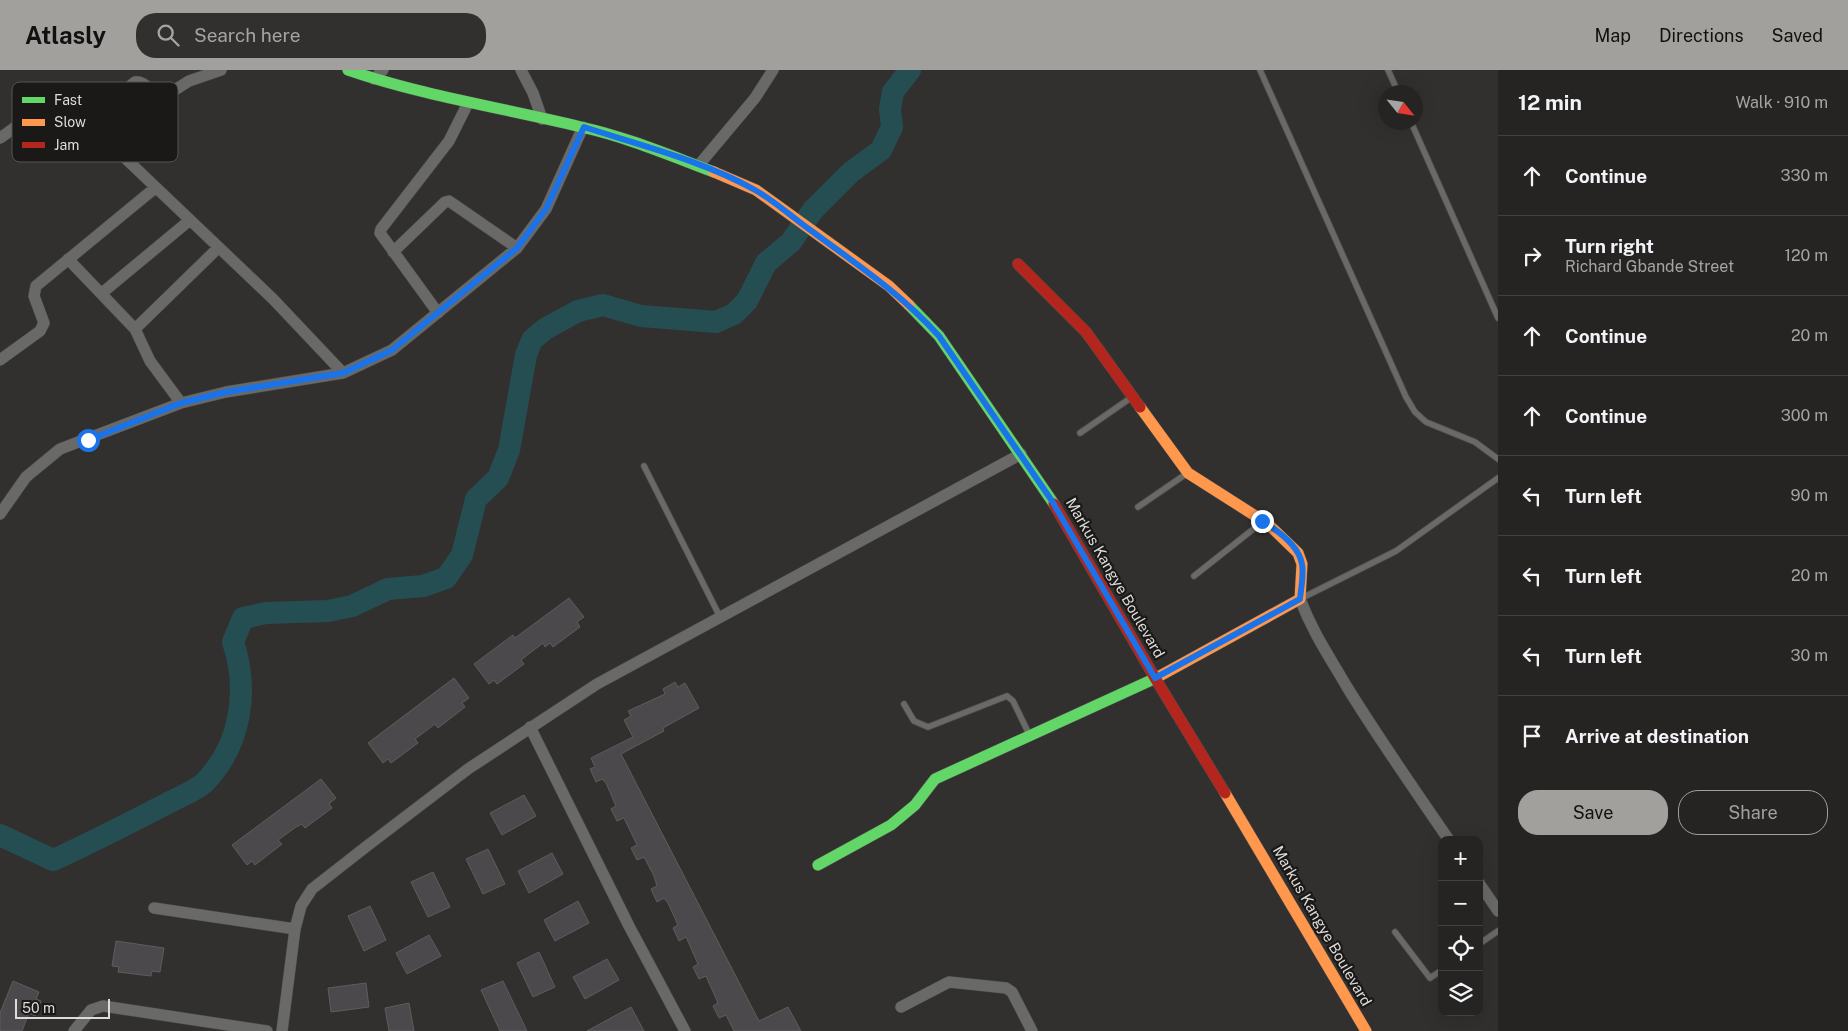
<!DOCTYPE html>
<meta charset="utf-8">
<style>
:root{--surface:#262422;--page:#32302f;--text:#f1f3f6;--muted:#a4a4a5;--line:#424140;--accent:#a1a09d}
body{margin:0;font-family:"Public Sans",sans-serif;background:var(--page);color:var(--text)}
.controls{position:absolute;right:15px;bottom:15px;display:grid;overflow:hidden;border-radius:10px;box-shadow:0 5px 20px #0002}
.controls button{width:45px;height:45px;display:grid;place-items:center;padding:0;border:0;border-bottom:1px solid var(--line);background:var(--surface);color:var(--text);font:25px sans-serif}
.compass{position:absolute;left:1378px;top:15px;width:45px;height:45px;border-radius:50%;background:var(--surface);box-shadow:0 5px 20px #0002;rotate:120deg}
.scale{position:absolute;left:15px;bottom:12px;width:95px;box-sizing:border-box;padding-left:5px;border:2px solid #dddcd9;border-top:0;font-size:14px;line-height:18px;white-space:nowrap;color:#dddcd9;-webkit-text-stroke:4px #1a1918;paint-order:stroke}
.stop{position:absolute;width:15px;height:15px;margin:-11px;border:4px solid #1a73e8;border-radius:50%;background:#fff}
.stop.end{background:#1a73e8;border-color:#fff;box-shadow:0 1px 5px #0008}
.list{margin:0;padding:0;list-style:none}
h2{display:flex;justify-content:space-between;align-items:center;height:65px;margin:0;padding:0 20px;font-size:21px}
h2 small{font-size:16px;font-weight:400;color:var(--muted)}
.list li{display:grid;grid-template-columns:32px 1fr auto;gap:15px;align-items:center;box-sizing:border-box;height:80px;padding:0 20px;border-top:1px solid var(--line)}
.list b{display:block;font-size:19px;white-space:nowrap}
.list p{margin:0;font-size:16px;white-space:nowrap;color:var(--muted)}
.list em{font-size:16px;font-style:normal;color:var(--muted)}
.actions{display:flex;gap:10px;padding:15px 20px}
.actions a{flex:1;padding:11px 0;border:1px solid var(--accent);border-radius:20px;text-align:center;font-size:18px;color:var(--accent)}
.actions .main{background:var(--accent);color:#111}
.icon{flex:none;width:28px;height:28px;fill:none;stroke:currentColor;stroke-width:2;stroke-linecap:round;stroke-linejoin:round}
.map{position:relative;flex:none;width:1498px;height:961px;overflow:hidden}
header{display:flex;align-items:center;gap:30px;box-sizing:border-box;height:70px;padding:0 25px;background:var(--accent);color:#111}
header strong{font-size:24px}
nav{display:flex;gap:28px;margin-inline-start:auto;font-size:18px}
.search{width:350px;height:45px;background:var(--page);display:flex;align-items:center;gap:12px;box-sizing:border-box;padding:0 18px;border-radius:20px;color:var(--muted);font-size:19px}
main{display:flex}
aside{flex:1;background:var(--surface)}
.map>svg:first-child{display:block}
</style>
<header>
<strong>Atlasly</strong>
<div class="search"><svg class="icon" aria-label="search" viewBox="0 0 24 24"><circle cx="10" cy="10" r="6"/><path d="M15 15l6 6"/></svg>Search here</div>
<nav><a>Map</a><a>Directions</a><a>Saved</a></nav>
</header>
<main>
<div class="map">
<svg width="1498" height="961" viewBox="0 0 1498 961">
<rect width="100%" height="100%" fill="#32302e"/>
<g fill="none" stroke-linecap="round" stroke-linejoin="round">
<!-- river -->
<path stroke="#254e53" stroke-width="22" d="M0,765L53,790C93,772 131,752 170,732C181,726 198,720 206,711C241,674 249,620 233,572L243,548L266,543L328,541L352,536L388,519L423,516L446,508L462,485L476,429L498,408L509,380L526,285L532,270L545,259L578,241L603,235L641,246L716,252L734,244L747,231L766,193L791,172L813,140L851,102L881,80L892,57L890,39L893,22L910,0"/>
</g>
<!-- building -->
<path fill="#4c494d" stroke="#5d5d5c" d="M569,528L584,547L577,552L580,557L553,577L550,573L545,577L543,573L521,590L524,594L497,614L494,610L489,614L474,594L513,565L515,568Z
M454,608L469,628L462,633L465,637L438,658L435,654L415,669L418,673L391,693L388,689L383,693L368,673Z
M675,612L678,617L685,613L699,638L663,658L664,661L621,684L759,951L788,937L801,961H734L726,945L719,948L713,936L718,933L706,906L699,909L693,897L698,894L686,867L679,871L673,858L678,855L668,833L664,828L657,832L651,819L657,816L654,806L644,787L637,790L631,778L637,775L624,748L617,751L611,739L616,736L606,713L602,709L596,712L590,699L595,697L591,688L633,667L624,650L631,646L628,641L665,624L663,619Z
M321,709L336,728L329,734L332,738L305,758L302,754L296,757L278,770L282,774L255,795L252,791L247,795L232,775Z
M524,725L536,746L502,765L490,743Z
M488,779L505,814L483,824L466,789Z
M552,783L563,804L529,823L518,801Z
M433,802L450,837L428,847L411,812Z
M578,831L589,853L555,871L544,850Z
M370,836L386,870L364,881L348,846Z
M429,865L441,886L407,904L396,883Z
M116,871L164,878L160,902L152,901L151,906L118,902L119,897L112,896Z
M539,882L555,917L533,927L517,893Z
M607,889L619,910L585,929L573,907Z
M13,911L39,922L36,929L41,931L35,946L29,943L22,961H0V943Z
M503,911L527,961H500L481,920Z
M366,913L369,937L331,942L328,918Z
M409,933L414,961H389L385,938Z
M631,937L644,961H587Z"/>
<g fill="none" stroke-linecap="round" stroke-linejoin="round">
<!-- lane casing -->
<g stroke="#4d4c4a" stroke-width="7">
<path id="lane" d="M1260,0L1406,327L1415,342L1426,352L1475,372L1498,389
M1388,0L1398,22
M1411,52L1498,248
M1080,363L1132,327
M644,396L720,547
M1138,437L1186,404
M1194,506L1261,453
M1302,528L1396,481L1498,408
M904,634L914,651L928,657L1007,626L1013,631L1029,664
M1395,862L1430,908L1442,900
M1479,874L1498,861"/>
</g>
<!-- street casing -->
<g stroke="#4d4c4a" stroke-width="12">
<path id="street" d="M521,0L533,23L542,49
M374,9L383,0
M86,52L135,12C146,10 151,25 162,28L189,11L221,0
M0,68C14,59 45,32 62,35C76,38 91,56 102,66L273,229L343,303
M698,96L755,28L773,0
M393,182L445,132L449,131L517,178
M68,189L135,259L150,291L181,333
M102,223L190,150
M438,243L380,163L381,159L449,71L468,33
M135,259L218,178
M0,290L40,261L44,253L34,226L36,216L155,118
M0,444L26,407L60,379L181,333L226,322L343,303L392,280L517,178L546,139L583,57
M1300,529C1313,563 1329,586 1347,617C1379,669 1414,719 1449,770
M530,657L629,856L685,961
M1479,813L1498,841
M154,838L295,859
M901,937L949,912L1006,918L1012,922L1032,961
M74,961L91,940L103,936L267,961
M282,961L295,859L301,836L312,819L367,776L468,699L597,614L1021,384"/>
</g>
<!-- fast casing -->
<g stroke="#4d4c4a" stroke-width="12">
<path id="fast" d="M348,0C424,26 503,38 581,57C627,67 671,86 714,102
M909,235L939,266L1054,434
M818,795L891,755L915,735L935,709L1156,608"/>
</g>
<!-- slow casing -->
<g stroke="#4d4c4a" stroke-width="12">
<path id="slow" d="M714,102L756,120L889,216L909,235
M1140,337L1188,403L1268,454L1298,483L1302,494L1300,529L1156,608
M1225,723L1366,961"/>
</g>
<!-- jam casing -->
<g stroke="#4d4c4a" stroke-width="12">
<path id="jam" d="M1018,194L1086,262L1140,337
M1054,434L1155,608L1225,723"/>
</g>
<!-- lane -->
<use href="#lane" stroke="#696967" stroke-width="5.5"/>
<!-- street -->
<use href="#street" stroke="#696967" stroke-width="11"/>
<!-- fast -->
<use href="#fast" stroke="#63d668" stroke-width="11"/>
<!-- slow -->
<use href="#slow" stroke="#ff974d" stroke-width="11"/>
<!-- jam -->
<use href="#jam" stroke="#b3261e" stroke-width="11"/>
</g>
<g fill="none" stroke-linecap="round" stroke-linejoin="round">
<!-- route -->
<path stroke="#1a73e8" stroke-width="6" d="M88,370L181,333L226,322L343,303L392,280L517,178L546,139L584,57C639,75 704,91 755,120C775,131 794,149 813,162C859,196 900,223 939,266L1052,431L1155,608L1300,529C1301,518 1304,504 1302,494C1299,476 1277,460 1262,451"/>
</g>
<g text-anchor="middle" stroke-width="4.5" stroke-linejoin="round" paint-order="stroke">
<!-- street labels -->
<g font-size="15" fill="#dddcd9" stroke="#1a1918">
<text transform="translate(1115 508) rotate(60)" y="5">Markus Kangye Boulevard</text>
<text transform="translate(1322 856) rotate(60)" y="5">Markus Kangye Boulevard</text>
</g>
</g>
<!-- legend -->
<rect x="12" y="12" width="166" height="80" rx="8" fill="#1a1918" stroke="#545452" stroke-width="1"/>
<rect x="22" y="27" width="23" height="6" fill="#63d668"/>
<rect x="22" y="49" width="23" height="7" fill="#ff974d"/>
<rect x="22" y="72" width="23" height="6" fill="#b3261e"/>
<g font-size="14" fill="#dddcd9">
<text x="54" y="35">Fast</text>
<text x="54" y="57">Slow</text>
<text x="54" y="80">Jam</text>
</g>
</svg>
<div class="controls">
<button>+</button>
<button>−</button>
<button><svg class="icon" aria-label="locate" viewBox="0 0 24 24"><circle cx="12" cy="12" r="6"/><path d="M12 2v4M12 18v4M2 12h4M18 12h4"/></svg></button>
<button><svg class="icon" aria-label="layers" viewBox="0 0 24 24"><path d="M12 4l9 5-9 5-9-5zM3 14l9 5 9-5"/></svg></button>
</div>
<svg class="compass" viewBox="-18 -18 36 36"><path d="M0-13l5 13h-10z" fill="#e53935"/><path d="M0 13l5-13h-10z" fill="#a4a4a5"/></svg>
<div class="scale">50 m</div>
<div class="stop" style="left:88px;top:370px"></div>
<div class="stop end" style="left:1262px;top:451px"></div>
</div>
<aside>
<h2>12 min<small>Walk · 910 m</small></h2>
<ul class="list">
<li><svg class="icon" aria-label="ahead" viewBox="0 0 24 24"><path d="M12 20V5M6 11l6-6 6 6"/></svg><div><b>Continue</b></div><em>330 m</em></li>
<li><svg class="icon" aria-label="right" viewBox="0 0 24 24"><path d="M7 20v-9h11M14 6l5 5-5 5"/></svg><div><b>Turn right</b><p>Richard Gbande Street</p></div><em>120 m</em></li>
<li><svg class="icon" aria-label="ahead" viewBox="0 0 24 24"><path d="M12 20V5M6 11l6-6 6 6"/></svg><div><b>Continue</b></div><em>20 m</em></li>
<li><svg class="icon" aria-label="ahead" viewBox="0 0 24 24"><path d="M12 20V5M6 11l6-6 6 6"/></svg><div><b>Continue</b></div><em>300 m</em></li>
<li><svg class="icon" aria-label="left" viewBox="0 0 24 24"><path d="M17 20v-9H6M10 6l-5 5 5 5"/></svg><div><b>Turn left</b></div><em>90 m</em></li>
<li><svg class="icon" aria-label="left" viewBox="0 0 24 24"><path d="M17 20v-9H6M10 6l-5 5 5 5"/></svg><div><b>Turn left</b></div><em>20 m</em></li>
<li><svg class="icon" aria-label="left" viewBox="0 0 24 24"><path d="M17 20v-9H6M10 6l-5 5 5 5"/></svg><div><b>Turn left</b></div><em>30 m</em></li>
<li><svg class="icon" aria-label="arrive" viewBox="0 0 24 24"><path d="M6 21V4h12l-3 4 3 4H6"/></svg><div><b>Arrive at destination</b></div></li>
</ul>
<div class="actions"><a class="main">Save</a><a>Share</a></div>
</aside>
</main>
